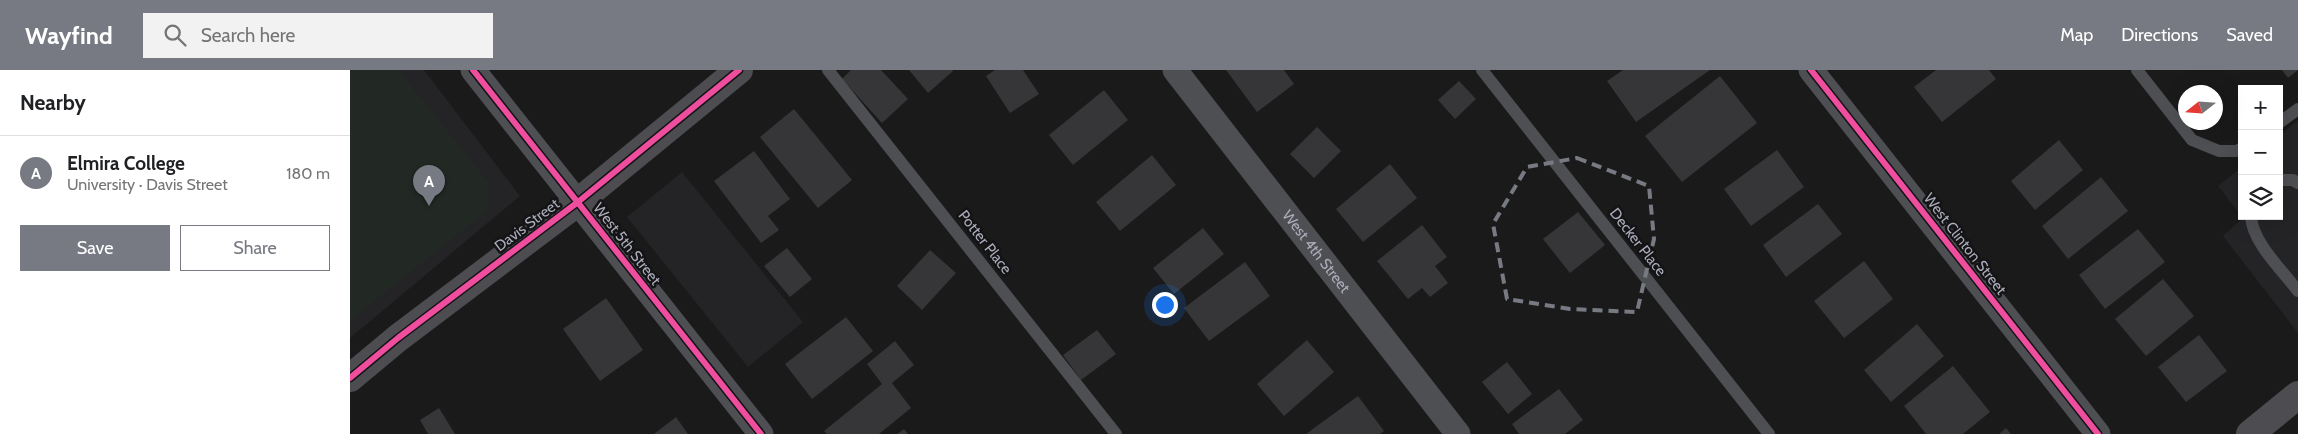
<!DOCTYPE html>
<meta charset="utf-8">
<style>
:root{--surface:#fff;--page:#f2f2f2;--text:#202124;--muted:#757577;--line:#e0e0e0;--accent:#787a83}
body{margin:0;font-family:Cabin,sans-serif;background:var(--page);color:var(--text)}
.controls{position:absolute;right:15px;top:15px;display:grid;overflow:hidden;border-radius:0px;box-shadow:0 5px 20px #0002}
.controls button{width:45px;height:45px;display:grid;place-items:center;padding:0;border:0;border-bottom:1px solid var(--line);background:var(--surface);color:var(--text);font:25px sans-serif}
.compass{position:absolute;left:1828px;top:15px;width:45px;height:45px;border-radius:50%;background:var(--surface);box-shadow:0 5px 20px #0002;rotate:253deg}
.you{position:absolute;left:814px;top:234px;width:18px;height:18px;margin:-12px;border:4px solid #fff;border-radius:50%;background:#1a73e8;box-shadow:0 0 0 8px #1a73e833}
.badge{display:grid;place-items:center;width:32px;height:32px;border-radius:50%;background:var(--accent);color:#fff;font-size:16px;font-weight:700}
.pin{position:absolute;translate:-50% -41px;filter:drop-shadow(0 1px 2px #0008)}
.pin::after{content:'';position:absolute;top:26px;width:18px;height:15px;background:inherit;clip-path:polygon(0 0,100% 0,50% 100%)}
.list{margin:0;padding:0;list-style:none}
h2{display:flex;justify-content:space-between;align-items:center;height:65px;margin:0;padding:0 20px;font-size:21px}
h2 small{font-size:16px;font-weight:400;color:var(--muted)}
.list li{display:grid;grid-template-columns:32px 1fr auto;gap:15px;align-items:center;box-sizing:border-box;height:75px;padding:0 20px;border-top:1px solid var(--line)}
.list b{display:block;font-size:19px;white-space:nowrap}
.list p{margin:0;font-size:16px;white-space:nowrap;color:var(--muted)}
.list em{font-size:16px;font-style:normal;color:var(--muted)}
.actions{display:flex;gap:10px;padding:15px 20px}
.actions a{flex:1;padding:11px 0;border:1px solid var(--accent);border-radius:0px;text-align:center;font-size:18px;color:var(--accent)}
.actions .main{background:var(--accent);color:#fff}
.icon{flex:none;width:28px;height:28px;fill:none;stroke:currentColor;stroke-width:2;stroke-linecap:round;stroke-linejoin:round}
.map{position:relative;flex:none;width:1948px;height:364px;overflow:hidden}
header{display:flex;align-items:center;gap:30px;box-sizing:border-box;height:70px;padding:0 25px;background:var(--accent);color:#fff}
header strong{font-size:24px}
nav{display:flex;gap:28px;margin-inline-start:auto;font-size:18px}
.search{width:350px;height:45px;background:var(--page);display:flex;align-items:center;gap:12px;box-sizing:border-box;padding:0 18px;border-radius:0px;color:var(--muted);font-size:19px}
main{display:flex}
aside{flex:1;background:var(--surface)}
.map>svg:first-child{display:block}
</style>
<header>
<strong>Wayfind</strong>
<div class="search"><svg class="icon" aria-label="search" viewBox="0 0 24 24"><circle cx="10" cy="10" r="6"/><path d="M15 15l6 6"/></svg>Search here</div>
<nav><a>Map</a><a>Directions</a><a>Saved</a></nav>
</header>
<main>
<aside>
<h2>Nearby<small></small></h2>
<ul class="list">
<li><span class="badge">A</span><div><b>Elmira College</b><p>University · Davis Street</p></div><em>180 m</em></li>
</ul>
<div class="actions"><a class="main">Save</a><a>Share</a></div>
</aside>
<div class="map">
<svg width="1948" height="364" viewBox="0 0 1948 364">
<rect width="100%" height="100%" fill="#1a1a1a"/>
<!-- built -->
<path fill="#242426" d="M0,0H74L170,126L0,268Z
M1948,50V263L1873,166L1893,148L1868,116L1892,97V146H1929V66Z
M332,102L453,252L398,297L277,147Z"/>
<!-- green -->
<path fill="#222924" d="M0,0H48L139,113L138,140L0,250Z"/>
<!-- building -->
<path fill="#363638" d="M501,0H531L558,29L532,53L492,9Z
M559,0H602L603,1L578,23Z
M645,0H673L689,24L660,43L636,6Z
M876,0H934L944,14L907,42Z
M1273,0H1360L1286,52L1257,11Z
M1586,0H1639L1646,9L1592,52L1564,17Z
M1932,0H1948L1938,8Z
M1370,6L1407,53L1332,112L1295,66Z
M1109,11L1126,29L1105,49L1088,30Z
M754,20L778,50L723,95L699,65Z
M444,39L502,110L468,138L410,67Z
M967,57L991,81L964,108L940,84Z
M1709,70L1733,100L1685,140L1661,111Z
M1427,80L1454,117L1401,156L1374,119Z
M404,81L440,129L418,146L429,160L411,173L364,111Z
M802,85L826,115L770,161L746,132Z
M1040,94L1067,128L1013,172L986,139Z
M1751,107L1778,141L1718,189L1692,156Z
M1468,134L1492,164L1436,207L1413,175Z
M1228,142L1255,175L1220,203L1193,169Z
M1072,155L1097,187L1085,196L1098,213L1080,227L1072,218L1058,229L1027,191Z
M853,158L874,184L824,224L803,198Z
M1788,159L1815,192L1755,239L1729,205Z
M437,178L462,209L440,227L414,196Z
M580,180L606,203L572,240L547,216Z
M1514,191L1543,229L1494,268L1464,231Z
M895,192L920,226L859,271L834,238Z
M1813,209L1844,246L1796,286L1765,249Z
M256,228L293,280L250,311L213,259Z
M496,247L523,281L462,329L435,294Z
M1567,254L1594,286L1541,332L1514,300Z
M747,260L766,284L731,310L713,285Z
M1849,265L1877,301L1836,332L1808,297Z
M957,270L984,302L934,346L907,314Z
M545,271L564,295L542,313L561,338L529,364H477L474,361L532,314L517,294Z
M1157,292L1182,324L1158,344L1132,312Z
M1603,296L1640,342L1613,364H1576L1554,336Z
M1209,319L1233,350L1215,364H1169L1162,354Z
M1008,326L1034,361L1030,364H956Z
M89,338L105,364H78L70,350Z
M326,347L338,364H304Z
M1656,358L1661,364H1649Z
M554,359L558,364H547Z"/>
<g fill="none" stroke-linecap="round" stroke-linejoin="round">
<!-- lane -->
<path stroke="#4e4f53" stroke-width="12" d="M478,0L766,364
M1132,0L1419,364
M1787,0L1842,70L1869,81H1886L1892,78
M1929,53L1948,39
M1929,110H1943L1948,113
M1901,146C1902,172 1932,200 1948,221"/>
<!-- street -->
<g stroke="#4e4f53" stroke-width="25">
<path d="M123,0L411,364"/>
<path id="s1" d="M825,0L1108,364"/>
<path d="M1461,0L1748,364"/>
</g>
<!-- secondary -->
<path stroke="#4d4d51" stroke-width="28" d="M0,308L48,268L228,132L389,0
M1900,364L1948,325"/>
<!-- cycleway casing -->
<g stroke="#141416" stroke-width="9">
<path id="cycleway" d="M123,0L411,364
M1461,0L1748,364
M0,308L48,268L228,132L389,0"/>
</g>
<!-- cycleway -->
<use href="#cycleway" stroke="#ef4d9e" stroke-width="6"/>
</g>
<!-- marked area -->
<path fill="none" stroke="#787a83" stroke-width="4" stroke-dasharray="10 6" stroke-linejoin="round" d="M1227,88L1299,116L1304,169L1287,242L1220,239L1157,229L1143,154L1177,97Z"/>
<g text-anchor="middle" stroke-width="5" stroke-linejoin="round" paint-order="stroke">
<!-- street labels -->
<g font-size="15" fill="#abadbb" stroke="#141416">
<text transform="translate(177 155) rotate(-37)" y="5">Davis Street</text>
<text transform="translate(635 172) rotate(52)" y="5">Potter Place</text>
<text transform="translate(1288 172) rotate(52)" y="5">Decker Place</text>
<text transform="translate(277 174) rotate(52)" y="5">West 5th Street</text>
<text transform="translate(1615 174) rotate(52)" y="5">West Clinton Street</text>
<text dy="5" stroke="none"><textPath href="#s1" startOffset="230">West 4th Street</textPath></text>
</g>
</g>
</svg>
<div class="controls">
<button>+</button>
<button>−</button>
<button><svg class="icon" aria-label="layers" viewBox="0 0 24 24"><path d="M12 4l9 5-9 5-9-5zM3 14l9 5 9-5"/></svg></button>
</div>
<svg class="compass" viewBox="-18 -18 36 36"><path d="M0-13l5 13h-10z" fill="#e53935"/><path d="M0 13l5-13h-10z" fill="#757577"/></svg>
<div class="you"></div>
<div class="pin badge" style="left:79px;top:136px">A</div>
</div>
</main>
